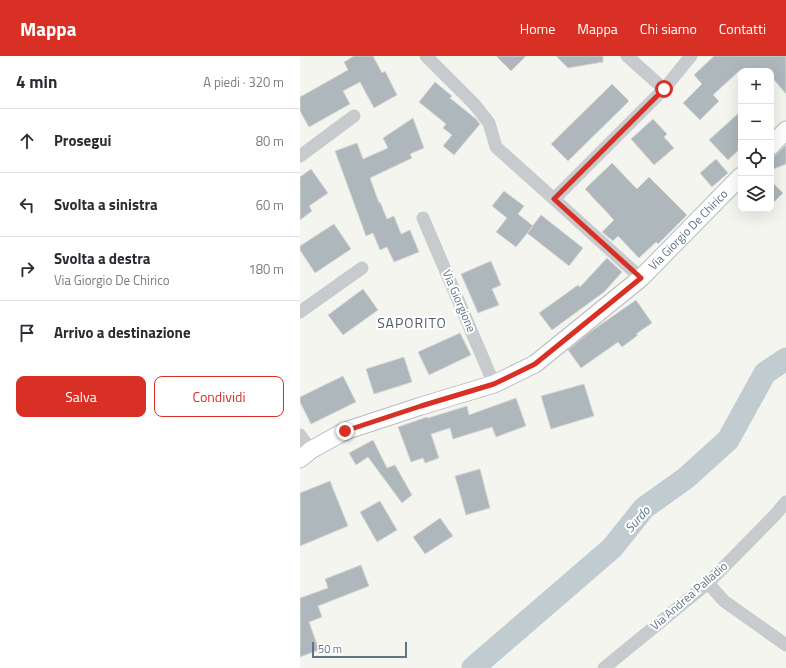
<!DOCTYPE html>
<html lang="it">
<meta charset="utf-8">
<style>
:root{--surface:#fff;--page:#f7f7f7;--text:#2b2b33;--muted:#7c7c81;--line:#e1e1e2;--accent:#d93025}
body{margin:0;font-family:"Titillium Web",sans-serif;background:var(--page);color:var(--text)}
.controls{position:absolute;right:12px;top:12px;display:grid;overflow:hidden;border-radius:8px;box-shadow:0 4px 16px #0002}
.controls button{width:36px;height:36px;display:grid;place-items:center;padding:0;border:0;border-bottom:1px solid var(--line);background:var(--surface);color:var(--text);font:20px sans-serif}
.scale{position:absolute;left:12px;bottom:10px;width:95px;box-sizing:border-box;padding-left:4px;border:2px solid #607484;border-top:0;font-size:11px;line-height:14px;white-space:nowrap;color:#607484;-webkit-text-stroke:3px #fff;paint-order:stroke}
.stop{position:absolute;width:12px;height:12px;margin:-9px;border:3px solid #d93025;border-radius:50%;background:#fff}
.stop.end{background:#d93025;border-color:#fff;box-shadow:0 1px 4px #0008}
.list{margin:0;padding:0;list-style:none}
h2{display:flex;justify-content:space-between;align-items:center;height:52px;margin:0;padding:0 16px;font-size:17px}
h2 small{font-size:13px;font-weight:400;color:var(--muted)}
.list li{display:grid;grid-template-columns:26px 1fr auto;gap:12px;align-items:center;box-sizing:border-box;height:64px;padding:0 16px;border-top:1px solid var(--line)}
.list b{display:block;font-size:15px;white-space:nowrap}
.list p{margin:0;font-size:13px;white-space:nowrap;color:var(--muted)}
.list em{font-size:13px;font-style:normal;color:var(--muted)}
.actions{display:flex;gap:8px;padding:12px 16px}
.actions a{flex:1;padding:9px 0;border:1px solid var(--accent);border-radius:8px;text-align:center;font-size:14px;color:var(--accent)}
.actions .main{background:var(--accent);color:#fff}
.icon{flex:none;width:22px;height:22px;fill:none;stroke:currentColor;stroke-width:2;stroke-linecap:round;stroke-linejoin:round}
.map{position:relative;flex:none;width:486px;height:612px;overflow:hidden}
header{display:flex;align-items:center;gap:24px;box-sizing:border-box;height:56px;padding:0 20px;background:var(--accent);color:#fff}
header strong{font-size:19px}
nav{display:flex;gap:22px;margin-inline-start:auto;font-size:14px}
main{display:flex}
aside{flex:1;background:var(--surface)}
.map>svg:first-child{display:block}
</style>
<header>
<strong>Mappa</strong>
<nav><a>Home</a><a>Mappa</a><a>Chi siamo</a><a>Contatti</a></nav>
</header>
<main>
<aside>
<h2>4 min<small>A piedi · 320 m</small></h2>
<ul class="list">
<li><svg class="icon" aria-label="ahead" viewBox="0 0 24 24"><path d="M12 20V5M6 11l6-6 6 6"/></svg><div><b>Prosegui</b></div><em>80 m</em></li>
<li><svg class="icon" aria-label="left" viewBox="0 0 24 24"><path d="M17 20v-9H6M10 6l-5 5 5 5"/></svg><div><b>Svolta a sinistra</b></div><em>60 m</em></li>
<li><svg class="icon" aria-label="right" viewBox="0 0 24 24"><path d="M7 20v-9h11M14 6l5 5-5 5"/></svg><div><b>Svolta a destra</b><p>Via Giorgio De Chirico</p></div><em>180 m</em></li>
<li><svg class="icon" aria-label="arrive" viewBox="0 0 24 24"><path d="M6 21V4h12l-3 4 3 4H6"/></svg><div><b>Arrivo a destinazione</b></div></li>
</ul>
<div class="actions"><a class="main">Salva</a><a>Condividi</a></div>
</aside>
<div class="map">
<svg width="486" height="612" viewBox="0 0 486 612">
<rect width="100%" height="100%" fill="#f5f5f0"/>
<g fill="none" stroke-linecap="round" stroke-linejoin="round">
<!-- river -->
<path stroke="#c1ccd1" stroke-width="23" d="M173,612L312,492L344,452L386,422L428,384L465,317L486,303"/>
</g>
<!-- building -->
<path fill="#aeb7bb" stroke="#d6d6d3" d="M54,0H73L82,17L85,15L97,39L74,52L60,26L43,35L50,48L9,71L0,55V41L48,14L44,6Z
M196,0H226L211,15Z
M256,0H303V6L268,12Z
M414,0H486V38L471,20V15H439L413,39L419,45L400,64L383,47L402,28L394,19Z
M135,26L152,40L150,42L176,63L180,68L154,99L143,90L152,79L143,72L146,68L119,46Z
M312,28L329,45L268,105L251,88Z
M441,55V92L428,104L409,84Z
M113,62L124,92L110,98L112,102L70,122L79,147L80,146L87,163L94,160L101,178L110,174L119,196L94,206L87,191L80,194L73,177L66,180L35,95L57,87L63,103L88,92L83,82Z
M353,63L367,78L364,81L374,92L354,109L331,83Z
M486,89V108L471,114V102L478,97Z
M416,103L428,117L412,131L400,117Z
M312,107L337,133L349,121L387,159L358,188L356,186L339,202L318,180L313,185L302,176L314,164L285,133Z
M11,113L28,137L9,150L12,155L0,164V121Z
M471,125L483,137L471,149Z
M204,135L224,150L218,158L233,170L216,191L196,176L207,162L192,150Z
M241,159L283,192L269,210L227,177Z
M34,168L51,193L15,217L0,194V190Z
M307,202L322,216L304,236L252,274L239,257L278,229L280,231Z
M191,205L201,229L192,233L199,249L178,257L161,218Z
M63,233L78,254L43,279L28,259Z
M336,244L352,267L336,278L338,279L322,291L318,286L281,312L268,294L290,276Z
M160,277L171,299L129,319L118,296Z
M104,301L112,326L74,338L66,313Z
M43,320L56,346L11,368L0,346V341Z
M284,328L294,360L251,373L241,340Z
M216,342L226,370L196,381L192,371L153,383L150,372L131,378L139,402L125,407L123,402L111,406L98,371L127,361L128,362L167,350L169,359Z
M73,384L87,412L95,409L112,439L102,447L68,401L56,409L49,397Z
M180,413L190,452L166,459L155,420Z
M30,425L48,470L0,490V437Z
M80,445L97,474L77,486L60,456Z
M140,462L153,480L125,498L113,481Z
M61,509L69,530L18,550L22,561L9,566L19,594L0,601V542L28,532L25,523Z"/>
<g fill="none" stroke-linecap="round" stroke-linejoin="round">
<!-- major casing -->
<g stroke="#b8bcbf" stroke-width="19">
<g id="major">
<path d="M471,90L486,74"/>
<path id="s1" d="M0,403L11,394L45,375L121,350L194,328L235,308L341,222L441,120"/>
</g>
</g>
<!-- minor -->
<path stroke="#c8cbce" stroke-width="13" d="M126,0L175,49L189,67L196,91L254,143
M327,0L364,33
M0,100L54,60
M123,162L194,328
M341,222L254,143L364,33L391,0
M0,256L62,212
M0,379L11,394
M408,527L424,545L486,589
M304,612L408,527L475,459L486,446"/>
<!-- major -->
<use href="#major" stroke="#fff" stroke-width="17"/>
</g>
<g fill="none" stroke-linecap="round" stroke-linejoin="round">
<!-- route -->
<path stroke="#d93025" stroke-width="5" d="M45,375L121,350L194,328L235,308L341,222L254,143L364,33"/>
</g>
<g text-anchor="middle" stroke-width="4" stroke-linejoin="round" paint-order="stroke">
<!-- street labels -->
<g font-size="12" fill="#607484" stroke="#fff">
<text dy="4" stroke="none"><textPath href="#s1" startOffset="459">Via Giorgio De Chirico</textPath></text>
<text transform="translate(159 245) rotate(67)" y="4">Via Giorgione</text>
<text transform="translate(389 540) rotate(-41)" y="4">Via Andrea Palladio</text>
</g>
<!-- water labels -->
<g font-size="13" font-style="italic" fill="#5b7782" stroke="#fff">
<text transform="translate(337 463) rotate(-48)" y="5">Surdo</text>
</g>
<!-- quarter labels -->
<g font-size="14" letter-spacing="1" fill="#4f5d68" stroke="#fff">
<text x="112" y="272">SAPORITO</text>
</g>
</g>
</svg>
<div class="controls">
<button>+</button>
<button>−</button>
<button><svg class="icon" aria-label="locate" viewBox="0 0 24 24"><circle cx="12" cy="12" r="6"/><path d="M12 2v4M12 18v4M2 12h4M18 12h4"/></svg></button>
<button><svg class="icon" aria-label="layers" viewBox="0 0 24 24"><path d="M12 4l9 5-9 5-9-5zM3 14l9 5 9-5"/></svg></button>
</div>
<div class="scale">50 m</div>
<div class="stop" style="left:364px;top:33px"></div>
<div class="stop end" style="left:45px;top:375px"></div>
</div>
</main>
